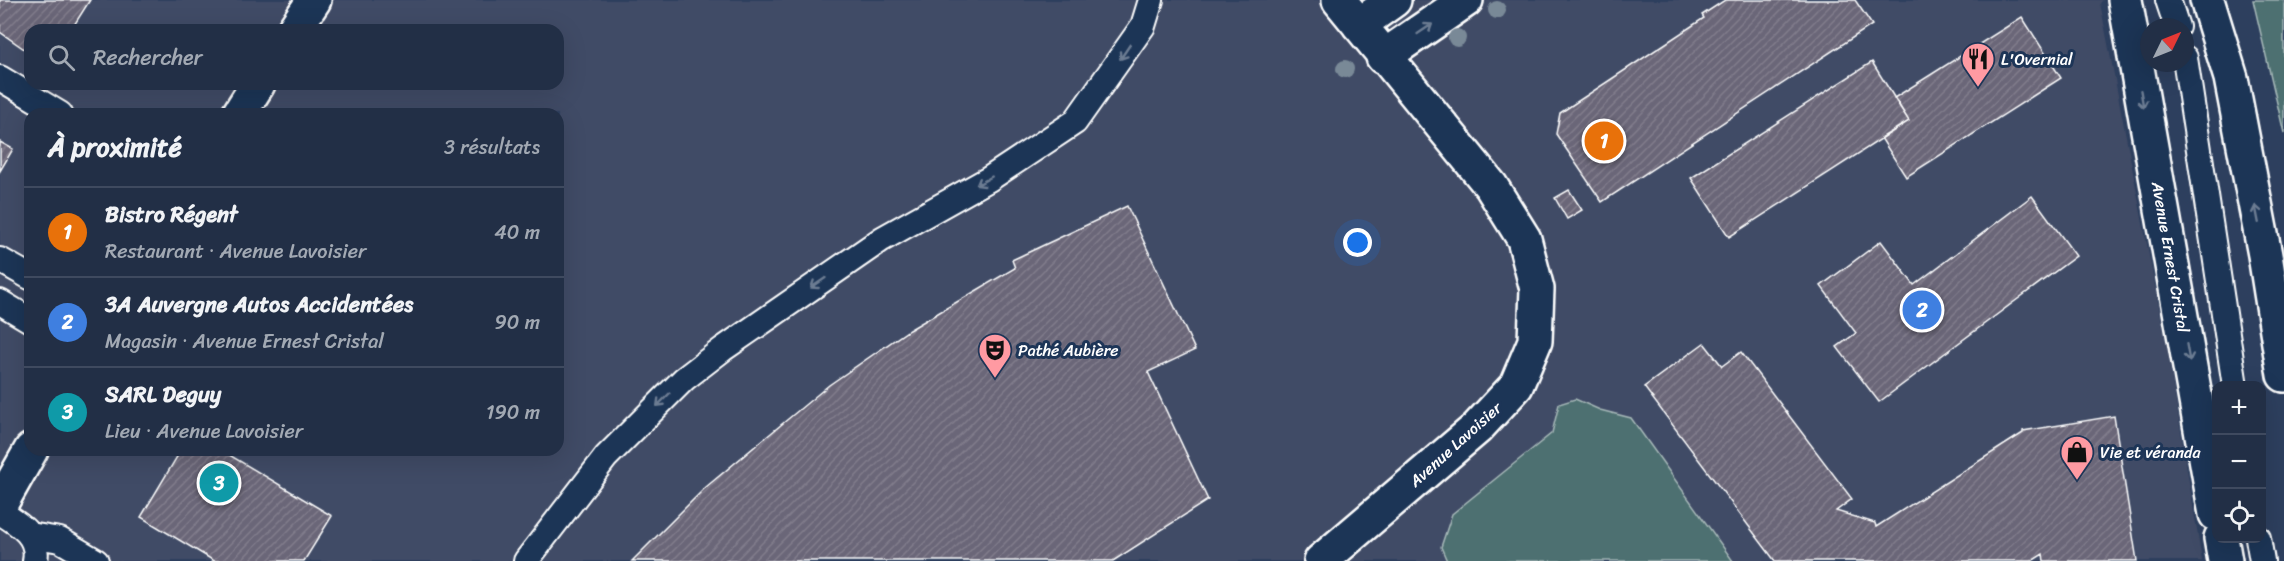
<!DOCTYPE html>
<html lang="fr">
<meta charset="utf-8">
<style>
:root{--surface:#222f46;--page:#2a374d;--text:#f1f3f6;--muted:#a2a9b3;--line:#3f4a5f;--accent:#8abfa5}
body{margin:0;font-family:Sriracha,sans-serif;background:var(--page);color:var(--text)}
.controls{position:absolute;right:18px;bottom:18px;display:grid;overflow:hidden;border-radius:12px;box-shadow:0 6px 24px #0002}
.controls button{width:54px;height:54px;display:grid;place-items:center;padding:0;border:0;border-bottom:2px solid var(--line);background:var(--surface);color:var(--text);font:30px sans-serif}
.compass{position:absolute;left:2140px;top:18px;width:54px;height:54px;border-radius:50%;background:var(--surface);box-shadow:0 6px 24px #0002;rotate:47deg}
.you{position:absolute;left:1358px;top:243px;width:21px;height:21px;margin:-15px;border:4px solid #fff;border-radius:50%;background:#1a73e8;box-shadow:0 0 0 9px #1a73e833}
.badge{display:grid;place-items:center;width:39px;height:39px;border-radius:50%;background:var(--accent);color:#fff;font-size:20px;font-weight:700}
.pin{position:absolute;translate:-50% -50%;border:3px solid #fff;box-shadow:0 2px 6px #0006}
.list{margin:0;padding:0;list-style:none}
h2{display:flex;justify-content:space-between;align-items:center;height:78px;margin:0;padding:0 24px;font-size:26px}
h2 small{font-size:20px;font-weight:400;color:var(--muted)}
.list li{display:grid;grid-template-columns:39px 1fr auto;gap:18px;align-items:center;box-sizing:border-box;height:90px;padding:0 24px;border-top:2px solid var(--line)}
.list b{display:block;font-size:22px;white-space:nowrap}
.list p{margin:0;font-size:20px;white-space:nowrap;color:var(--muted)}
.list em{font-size:20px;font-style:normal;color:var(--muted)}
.icon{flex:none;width:33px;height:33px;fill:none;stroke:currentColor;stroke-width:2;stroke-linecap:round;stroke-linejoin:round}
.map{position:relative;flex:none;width:2284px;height:561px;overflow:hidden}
.search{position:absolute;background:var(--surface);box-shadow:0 6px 24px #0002;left:24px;top:24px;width:540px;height:66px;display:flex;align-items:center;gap:15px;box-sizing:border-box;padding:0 21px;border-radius:18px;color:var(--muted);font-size:22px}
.panel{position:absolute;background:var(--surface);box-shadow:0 6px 24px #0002;left:24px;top:108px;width:540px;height:348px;border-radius:18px}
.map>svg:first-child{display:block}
</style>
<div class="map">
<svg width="2284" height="561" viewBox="0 0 2284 561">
<defs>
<pattern id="building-hatch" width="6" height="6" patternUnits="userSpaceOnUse" patternTransform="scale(1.5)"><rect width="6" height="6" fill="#6b6678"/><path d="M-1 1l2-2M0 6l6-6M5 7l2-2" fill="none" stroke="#817d8c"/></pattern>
</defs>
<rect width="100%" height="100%" fill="#2d3f5e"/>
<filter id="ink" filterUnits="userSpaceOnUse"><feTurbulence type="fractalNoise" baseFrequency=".0167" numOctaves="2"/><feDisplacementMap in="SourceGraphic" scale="12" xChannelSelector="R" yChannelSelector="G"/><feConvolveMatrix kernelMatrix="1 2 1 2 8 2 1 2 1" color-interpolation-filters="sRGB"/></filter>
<g filter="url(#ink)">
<!-- built -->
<path fill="#404b66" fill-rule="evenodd" d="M0,0H2103L2100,3L2168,352L2202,561H0ZM30,30H558V84H30ZM30,114H558V450H30Z"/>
<!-- grass -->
<path fill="#4d7071" stroke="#a6b8b8" stroke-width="1.5" d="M2253,0H2284V133Z
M1575,399L1600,410L1631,418L1733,561H1447L1441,547L1452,514L1552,433L1559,404Z"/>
<!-- building -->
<path fill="url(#building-hatch)" stroke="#fff" stroke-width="1.5" d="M0,0H90L71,30H30V53L0,32Z
M1725,0H1855L1872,25L1602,202L1556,134L1560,113L1704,18L1702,15Z
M2022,17L2061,78L1906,177L1881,138L1909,121L1894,98Z
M1872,62L1909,121L1729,237L1691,178Z
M0,142L13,149L0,171Z
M1569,190L1582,210L1567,219L1555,198Z
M2032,196L2076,256L1879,402L1837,347L1856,333L1821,286L1881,241L1914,285Z
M1127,206L1195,350L1148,372L1208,500L1113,561H632L706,487L829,385L909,330L1015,268L1012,260Z
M1704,343L1722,366L1741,352L1852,499L1836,511L1875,523L1876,527L2023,433V431L2114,416L2137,561H2044L2043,554L2032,561H1775L1644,387Z
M181,450H221L332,516L304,561H214L141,517Z"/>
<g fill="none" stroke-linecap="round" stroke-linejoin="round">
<!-- service casing -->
<g stroke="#fff" stroke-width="28">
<path id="service" d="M2168,0L2177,27
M2185,58L2235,386
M0,78L60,114
M0,260L30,277
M0,302L30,320
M0,512C19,524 40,536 35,561
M30,535L60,540L96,561
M2258,538L2262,561
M526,561L606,457L684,379L723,349L882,239L989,179L1075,122L1143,26L1151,0"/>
</g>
<!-- minor casing -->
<g stroke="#fff" stroke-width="38">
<path id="minor" d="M1359,25L1394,0
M294,30L314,0
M1383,57L1466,0
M239,114L258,84
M0,505L31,450
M1321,561L1477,428L1516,386L1535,341L1537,289L1524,239L1491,186L1339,0"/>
</g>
<!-- secondary casing -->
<g stroke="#fff" stroke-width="38">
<path id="secondary" d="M2125,0L2216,514
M2207,0L2231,78L2265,255L2284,375
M2221,538L2225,561"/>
</g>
<!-- service -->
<use href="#service" stroke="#1d3557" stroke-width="24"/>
<!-- minor -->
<use href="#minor" stroke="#1d3557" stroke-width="33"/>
<!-- secondary -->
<use href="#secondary" stroke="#1d3557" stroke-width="33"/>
</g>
<!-- trees -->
<g fill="#798997">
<circle cx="1497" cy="10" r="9"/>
<circle cx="1457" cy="38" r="9"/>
<circle cx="1345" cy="69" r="9"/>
</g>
<!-- one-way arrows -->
<defs><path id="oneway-shaft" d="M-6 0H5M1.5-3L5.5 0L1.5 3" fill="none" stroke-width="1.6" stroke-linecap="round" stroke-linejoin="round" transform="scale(1.5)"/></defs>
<g stroke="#6c7c92">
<use href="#oneway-shaft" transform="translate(1425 29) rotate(-34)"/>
<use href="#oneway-shaft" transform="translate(1125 52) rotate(124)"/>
<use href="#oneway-shaft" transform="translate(2142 99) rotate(80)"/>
<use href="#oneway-shaft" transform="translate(984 181) rotate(150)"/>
<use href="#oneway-shaft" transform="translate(2257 214) rotate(-101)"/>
<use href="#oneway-shaft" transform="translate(818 283) rotate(146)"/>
<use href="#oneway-shaft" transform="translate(2188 353) rotate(80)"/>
<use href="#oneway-shaft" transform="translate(663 400) rotate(135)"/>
</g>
</g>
<!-- icons -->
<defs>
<g id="restaurant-pin" transform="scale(1.725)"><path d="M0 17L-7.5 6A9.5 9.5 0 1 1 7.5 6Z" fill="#ff9aa2" stroke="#1d3557"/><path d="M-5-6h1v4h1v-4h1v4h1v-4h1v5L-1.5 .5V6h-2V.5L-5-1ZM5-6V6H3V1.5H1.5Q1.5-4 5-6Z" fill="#111"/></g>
<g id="theatre-pin" transform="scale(1.725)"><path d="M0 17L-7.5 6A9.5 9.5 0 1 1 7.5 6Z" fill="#ff9aa2" stroke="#1d3557"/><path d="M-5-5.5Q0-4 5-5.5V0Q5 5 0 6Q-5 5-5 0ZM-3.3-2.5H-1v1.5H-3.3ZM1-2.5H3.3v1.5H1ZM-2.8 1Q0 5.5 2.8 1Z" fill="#111"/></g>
<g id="shop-pin" transform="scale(1.725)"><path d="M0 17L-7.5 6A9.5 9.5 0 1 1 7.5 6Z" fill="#ff9aa2" stroke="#1d3557"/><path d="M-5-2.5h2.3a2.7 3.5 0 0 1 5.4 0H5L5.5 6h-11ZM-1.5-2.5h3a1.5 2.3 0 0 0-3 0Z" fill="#111"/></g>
</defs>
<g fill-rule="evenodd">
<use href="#restaurant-pin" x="1978" y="59"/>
<use href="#theatre-pin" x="995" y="350"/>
<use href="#shop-pin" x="2077" y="452"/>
</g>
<g text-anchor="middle" stroke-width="6" stroke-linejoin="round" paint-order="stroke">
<!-- poi labels -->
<g font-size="16" fill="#fff" stroke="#1d3557" text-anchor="start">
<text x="2001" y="65">L'Overnial</text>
<text x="1018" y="356">Pathé Aubière</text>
<text x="2100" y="458">Vie et véranda</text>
</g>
<!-- street labels -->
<g font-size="16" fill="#fff" stroke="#1d3557">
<text transform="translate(2171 257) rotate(80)" y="6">Avenue Ernest Cristal</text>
<text transform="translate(1455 444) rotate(-42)" y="6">Avenue Lavoisier</text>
</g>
</g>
</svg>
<div class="controls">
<button>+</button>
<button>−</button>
<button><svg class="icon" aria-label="locate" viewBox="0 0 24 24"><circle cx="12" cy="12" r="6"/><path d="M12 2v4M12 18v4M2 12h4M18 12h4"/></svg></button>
</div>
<svg class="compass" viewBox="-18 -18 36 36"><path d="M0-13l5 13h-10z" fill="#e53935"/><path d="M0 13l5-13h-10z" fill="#a2a9b3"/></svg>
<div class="you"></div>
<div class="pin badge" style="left:1604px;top:141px;background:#e8710a">1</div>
<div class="pin badge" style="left:1922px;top:310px;background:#3f7fe0">2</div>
<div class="pin badge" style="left:219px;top:483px;background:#0f9aa8">3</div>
<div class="search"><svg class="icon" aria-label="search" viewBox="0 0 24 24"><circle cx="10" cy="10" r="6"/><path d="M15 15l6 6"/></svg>Rechercher</div>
<section class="panel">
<h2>À proximité<small>3 résultats</small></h2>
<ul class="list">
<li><span class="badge" style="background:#e8710a">1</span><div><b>Bistro Régent</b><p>Restaurant · Avenue Lavoisier</p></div><em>40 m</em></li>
<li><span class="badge" style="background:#3f7fe0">2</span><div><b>3A Auvergne Autos Accidentées</b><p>Magasin · Avenue Ernest Cristal</p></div><em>90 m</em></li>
<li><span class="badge" style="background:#0f9aa8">3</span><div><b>SARL Deguy</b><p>Lieu · Avenue Lavoisier</p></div><em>190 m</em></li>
</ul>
</section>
</div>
